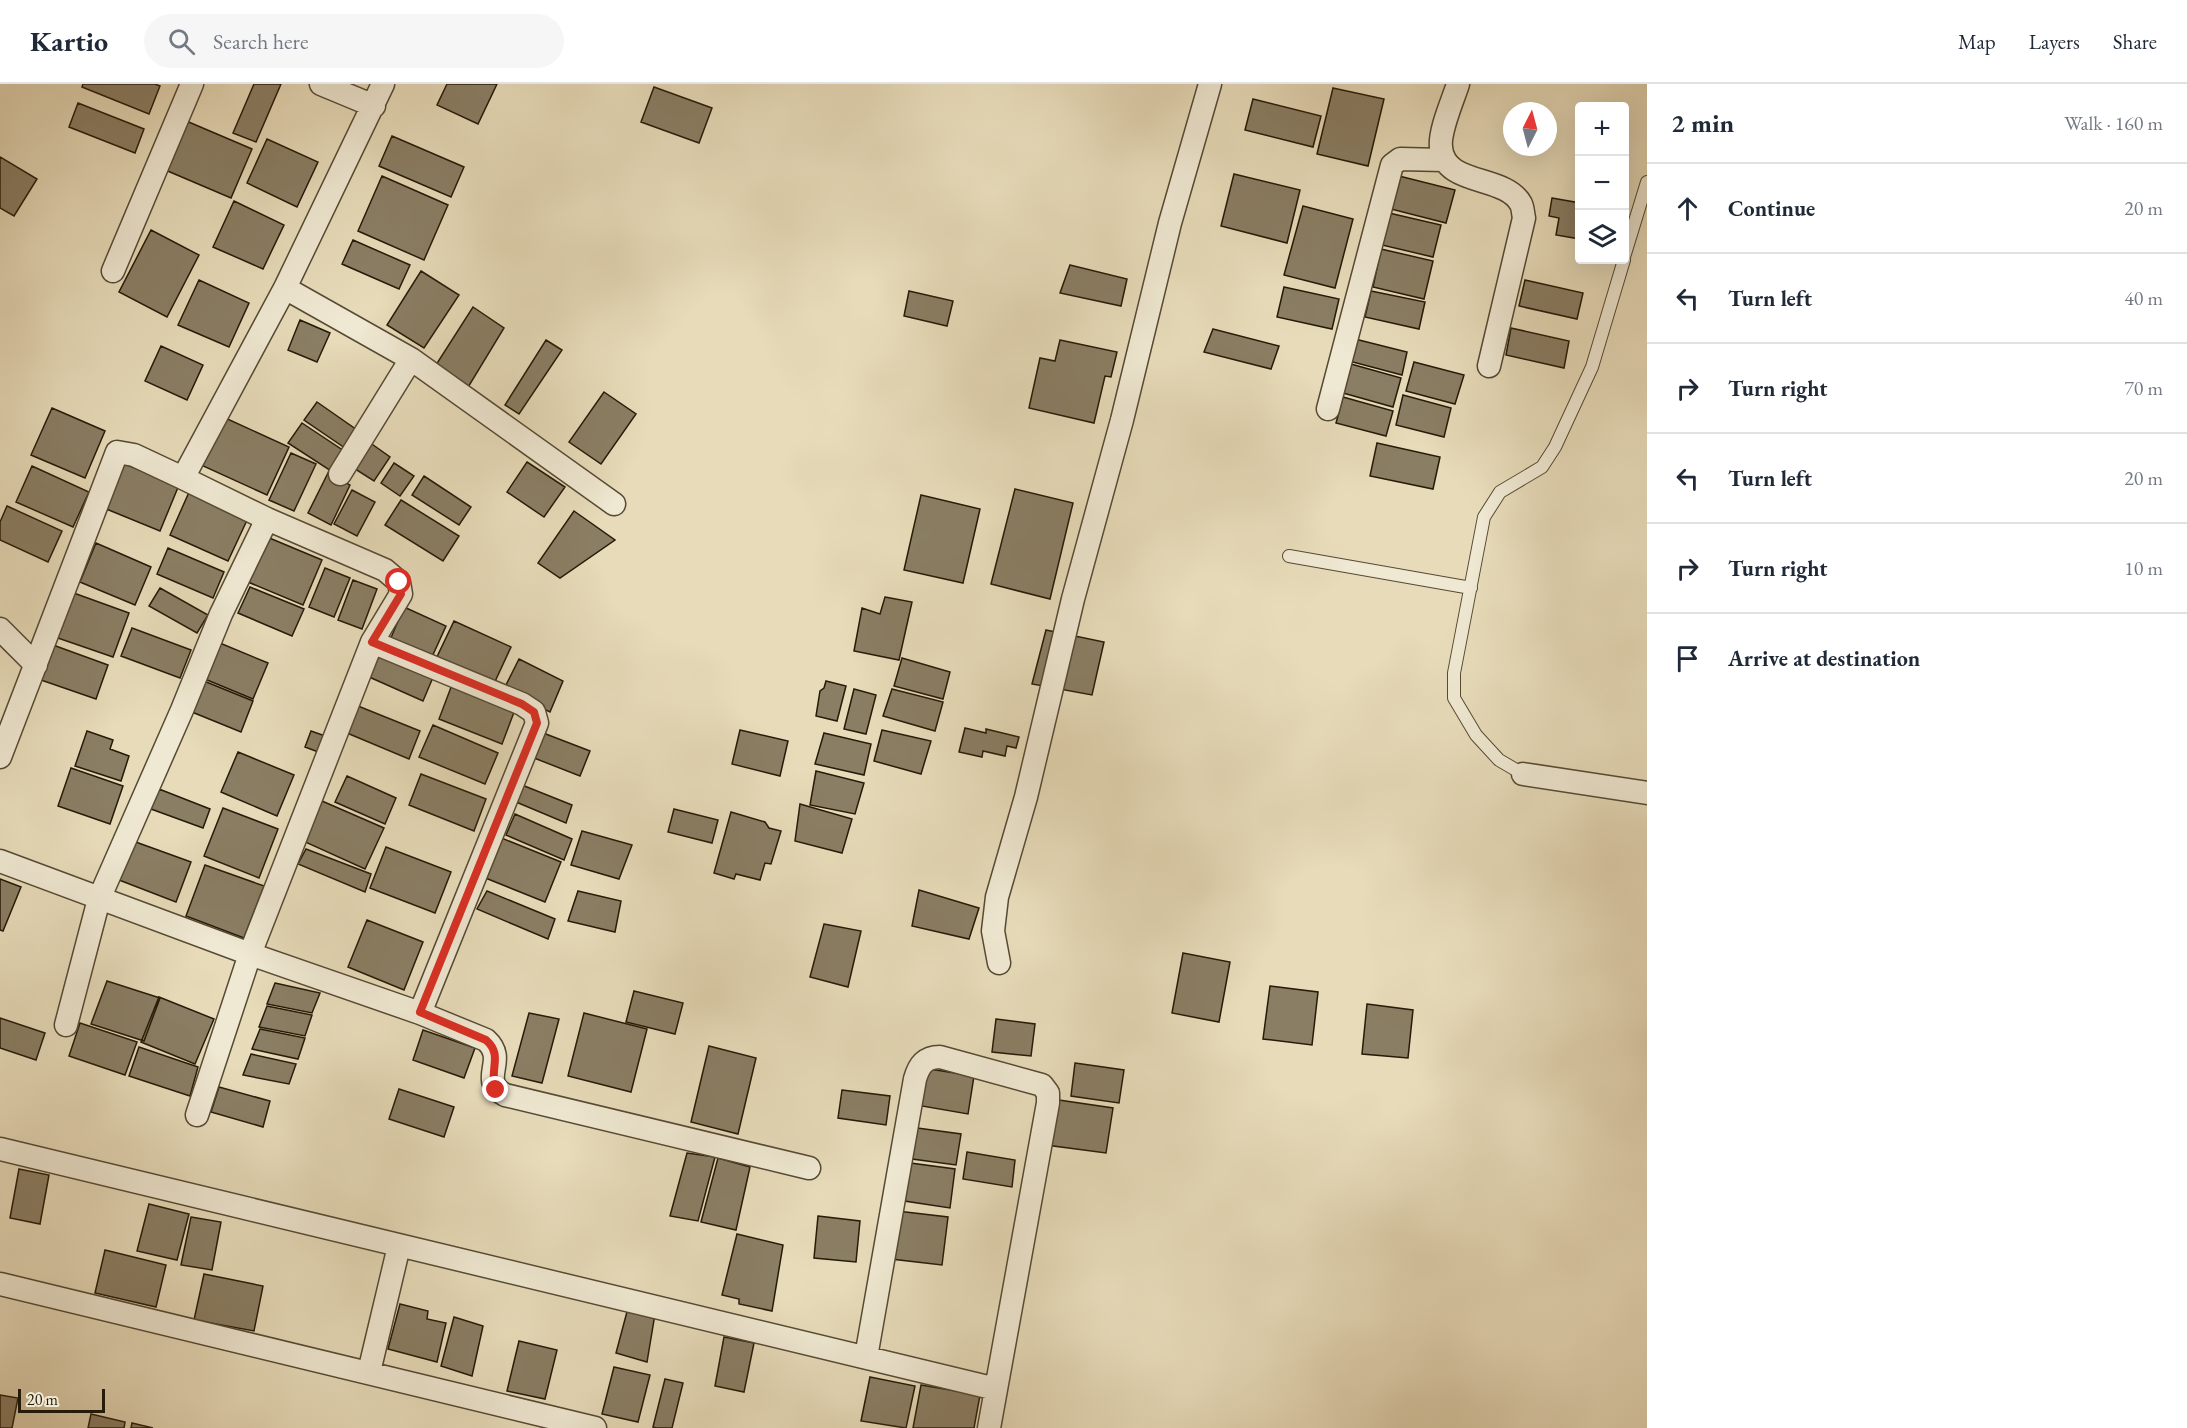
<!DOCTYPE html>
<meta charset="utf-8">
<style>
:root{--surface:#fff;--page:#f6f6f7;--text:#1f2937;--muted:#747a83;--line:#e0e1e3}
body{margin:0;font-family:"EB Garamond",serif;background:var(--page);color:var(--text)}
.controls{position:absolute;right:18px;top:18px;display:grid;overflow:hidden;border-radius:6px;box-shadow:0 6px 24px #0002}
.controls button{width:54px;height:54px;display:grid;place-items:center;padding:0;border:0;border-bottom:2px solid var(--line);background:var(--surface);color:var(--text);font:30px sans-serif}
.compass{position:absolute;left:1503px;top:18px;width:54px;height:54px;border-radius:50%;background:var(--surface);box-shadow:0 6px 24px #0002;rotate:6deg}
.scale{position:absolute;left:18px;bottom:15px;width:87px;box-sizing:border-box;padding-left:6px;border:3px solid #261a08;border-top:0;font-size:16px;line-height:21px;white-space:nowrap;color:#261a08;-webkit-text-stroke:4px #efe8d2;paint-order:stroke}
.stop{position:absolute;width:18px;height:18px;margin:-14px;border:4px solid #d93025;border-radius:50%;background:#fff}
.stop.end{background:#d93025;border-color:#fff;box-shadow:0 2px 6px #0008}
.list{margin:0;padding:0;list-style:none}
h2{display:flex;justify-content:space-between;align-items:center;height:78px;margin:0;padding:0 24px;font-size:26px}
h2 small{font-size:20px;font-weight:400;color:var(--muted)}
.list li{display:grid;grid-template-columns:39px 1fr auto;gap:18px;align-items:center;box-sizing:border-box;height:90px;padding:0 24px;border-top:2px solid var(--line)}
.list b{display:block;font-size:22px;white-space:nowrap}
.list em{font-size:20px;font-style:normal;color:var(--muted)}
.icon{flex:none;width:33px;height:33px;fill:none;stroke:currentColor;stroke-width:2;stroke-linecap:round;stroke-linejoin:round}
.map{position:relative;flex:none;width:1647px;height:1344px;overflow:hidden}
header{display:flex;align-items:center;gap:36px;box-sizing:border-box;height:84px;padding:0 30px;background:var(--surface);border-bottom:2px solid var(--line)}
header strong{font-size:28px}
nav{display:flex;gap:33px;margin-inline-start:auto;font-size:21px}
.search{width:420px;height:54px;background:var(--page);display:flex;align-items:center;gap:15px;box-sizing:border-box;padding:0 21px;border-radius:33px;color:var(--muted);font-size:22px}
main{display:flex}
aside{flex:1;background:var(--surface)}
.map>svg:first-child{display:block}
</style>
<header>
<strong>Kartio</strong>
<div class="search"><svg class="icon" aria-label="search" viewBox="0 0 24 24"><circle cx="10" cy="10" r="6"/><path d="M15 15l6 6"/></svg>Search here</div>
<nav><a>Map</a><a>Layers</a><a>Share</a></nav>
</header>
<main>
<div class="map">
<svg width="1647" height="1344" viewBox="0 0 1647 1344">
<rect width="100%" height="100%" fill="#e7dbb9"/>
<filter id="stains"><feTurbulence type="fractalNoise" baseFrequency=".00333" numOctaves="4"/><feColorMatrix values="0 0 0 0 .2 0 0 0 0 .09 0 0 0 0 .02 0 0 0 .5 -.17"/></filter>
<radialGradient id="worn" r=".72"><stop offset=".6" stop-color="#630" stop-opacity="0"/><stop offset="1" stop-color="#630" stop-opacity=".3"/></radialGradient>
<!-- building -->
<path fill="#8a7e64" stroke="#261a08" stroke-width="1.5" d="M83,0H155L160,2L149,30L82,3Z
M254,0H281L256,58L233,49Z
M447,0H497L478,40L437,21Z
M654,3L712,24L699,59L641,38Z
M1333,4L1384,15L1368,82L1317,70Z
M1253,15L1321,32L1313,63L1245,46Z
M78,19L144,45L135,69L69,43Z
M184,36L252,65L231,114L163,85Z
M392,52L464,83L451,113L379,82Z
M267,55L318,78L297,123L247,99Z
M0,73L37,95L14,132L0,124Z
M1234,90L1300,106L1287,159L1221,142Z
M382,92L448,121L424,176L358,147Z
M1399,92L1455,106L1446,139L1391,125Z
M1552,114L1580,119V155L1556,151L1559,134L1549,132Z
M234,117L284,141L263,185L213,163Z
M1303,122L1353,135L1335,204L1284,191Z
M1389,129L1441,141L1433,173L1382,161Z
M151,146L199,171L167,233L119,208Z
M353,156L410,181L399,205L342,180Z
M1381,165L1433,177L1424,215L1373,203Z
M1070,181L1127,195L1121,222L1060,209Z
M421,187L459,211L424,264L387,241Z
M199,196L249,219L229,263L178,241Z
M1525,196L1583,209L1577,235L1519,222Z
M1284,203L1339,215L1332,245L1277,233Z
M909,207L953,217L947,242L904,232Z
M1371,207L1425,218L1419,245L1365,233Z
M473,223L504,244L467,305L434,284Z
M300,236L330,249L317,278L288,266Z
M1511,244L1569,257L1564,284L1506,271Z
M1213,245L1279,262L1271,285L1204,268Z
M1355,255L1407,268L1402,291L1349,277Z
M546,256L562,266L519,330L505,321Z
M1060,256L1117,268L1111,293L1105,292L1094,339L1029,324L1040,274L1055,277Z
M161,262L203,281L187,316L145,297Z
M1414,278L1464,291L1455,320L1406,307Z
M1351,280L1401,294L1393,323L1343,309Z
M604,308L636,330L601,380L569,358Z
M1403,311L1451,324L1444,353L1396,341Z
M1343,313L1393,327L1386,352L1336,339Z
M317,318L357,346L345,364L304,336Z
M52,324L105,347L85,394L31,371Z
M223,333L289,363L267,411L201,381Z
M302,339L344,367L331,387L288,359Z
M369,358L390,373L374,397L352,383Z
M1377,359L1440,373L1433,405L1370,392Z
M291,369L316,380L294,427L269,416Z
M527,378L565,403L544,433L507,408Z
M122,379L179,401L160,447L104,424Z
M394,379L414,392L400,412L381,399Z
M32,382L89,408L73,443L16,418Z
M328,389L350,401L331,441L308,429Z
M424,392L471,423L459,441L412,411Z
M1015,405L1073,419L1050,515L991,500Z
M190,406L249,432L228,477L170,451Z
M352,406L375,418L357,452L334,440Z
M921,411L980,425L963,499L904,486Z
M401,416L459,452L443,477L385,441Z
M7,422L62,447L48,478L0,456V438Z
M574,427L615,456L560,494L538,479Z
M267,453L322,476L303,521L248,498Z
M96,459L151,483L135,521L80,498Z
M168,464L224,488L213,514L157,490Z
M325,484L350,494L334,533L309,523Z
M353,496L377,505L362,545L338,536Z
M250,503L304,525L292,552L238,529Z
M160,504L208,531L197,549L149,522Z
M71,508L129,529L113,573L55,553Z
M885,513L912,518L899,576L854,567L862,524L880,530Z
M404,523L446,542L431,575L390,556Z
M454,537L511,563L492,604L435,577Z
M132,544L191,566L180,594L121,572Z
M1046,546L1104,558L1092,611L1032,600Z
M215,557L268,579L253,615L200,593Z
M53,561L108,581L96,615L41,596Z
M378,566L434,591L423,617L367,592Z
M902,574L950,588L943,615L894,602Z
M519,575L563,597L550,628L504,605Z
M199,595L253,617L241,648L187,626Z
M826,597L846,602L837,637L816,632L820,607L824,604Z
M453,598L516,623L502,660L439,635Z
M854,605L876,611L866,650L844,645Z
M892,605L943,618L935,647L883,632Z
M358,622L420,647L409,675L347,649Z
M433,641L498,669L485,700L419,673Z
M965,644L986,649V645L1019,653L1016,664L1007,662L1005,672L983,667L982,673L959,668Z
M740,646L788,657L780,692L732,680Z
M882,646L931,657L921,690L874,677Z
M87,647L113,656L110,665L129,672L121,697L75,682Z
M311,647L328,653L321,669L305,663Z
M538,647L590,667L580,692L529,672Z
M824,649L871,660L864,691L815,680Z
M238,668L294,691L277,732L221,708Z
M71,684L123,702L110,740L58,722Z
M816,687L864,699L855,730L810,721Z
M421,690L486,715L474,747L409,721Z
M347,692L396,714L385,740L335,718Z
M517,699L572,721L566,739L509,715Z
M159,705L210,725L203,744L151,725Z
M322,717L384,744L365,785L303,757Z
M800,720L852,735L842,769L795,757Z
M223,724L278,745L259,794L204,772Z
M674,725L718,736L712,759L668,748Z
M731,728L765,738L769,744L781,747L771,780L765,779L760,796L736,790L734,795L714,789Z
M515,730L572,755L564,776L506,751Z
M582,747L632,761L619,795L571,781Z
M499,753L561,778L545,818L483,793Z
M133,757L191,778L176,818L119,796Z
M386,763L451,788L435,829L370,804Z
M306,765L371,790L365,808L298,780Z
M205,781L264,802L244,854L186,832Z
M0,795L21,803L3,847L0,846Z
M919,806L979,824L969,855L912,842Z
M487,807L555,835L548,855L477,825Z
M578,807L621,817L615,848L568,837Z
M367,836L423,858L404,906L348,883Z
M824,840L861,847L848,903L810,893Z
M1183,869L1230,878L1219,938L1172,929Z
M107,897L160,914L144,957L91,940Z
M275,899L320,909L312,929L267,920Z
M1270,902L1318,908L1312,961L1263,955Z
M634,907L683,919L675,950L626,938Z
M159,913L214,935L195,980L141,958Z
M1367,920L1413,926L1408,974L1362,970Z
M267,922L312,931L305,952L259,943Z
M529,929L559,935L542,999L512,992Z
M584,929L647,945L631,1008L568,992Z
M0,934L45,949L36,976L0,964Z
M996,935L1035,940L1031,972L992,968Z
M80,939L137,958L125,991L69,972Z
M260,945L305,954L298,975L252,965Z
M423,946L475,964L464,994L413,976Z
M709,962L756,974L738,1050L691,1038Z
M139,963L198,983L190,1012L129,992Z
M251,970L296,980L289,1000L243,991Z
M1075,979L1124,986L1119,1019L1071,1012Z
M923,984L974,992L968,1030L916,1021Z
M219,1003L270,1017L263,1043L211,1028Z
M399,1005L454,1023L444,1053L389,1035Z
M842,1006L890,1012L886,1041L838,1034Z
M1052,1015L1113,1024L1106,1069L1046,1061Z
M910,1043L961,1050L956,1081L905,1074Z
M967,1068L1015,1076L1012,1103L963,1095Z
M687,1069L715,1073L698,1137L670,1132Z
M718,1074L750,1083L736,1146L701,1138Z
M903,1078L955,1085L950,1124L898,1116Z
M19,1085L49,1091L40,1140L10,1134Z
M149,1120L189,1130L177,1176L137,1167Z
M897,1127L948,1133L942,1181L891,1175Z
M818,1132L860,1137L856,1178L814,1174Z
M191,1133L221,1138L212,1186L181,1181Z
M737,1150L783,1161L772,1227L739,1220V1215L722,1211Z
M105,1166L166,1181L156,1223L95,1209Z
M204,1190L263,1202L254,1247L194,1236Z
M400,1220L428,1227L427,1235L446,1239L437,1278L388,1265Z
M628,1224L655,1230L647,1278L616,1269Z
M454,1233L483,1242L472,1292L441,1282Z
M724,1253L754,1259L744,1308L715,1302Z
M519,1257L557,1266L545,1315L507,1307Z
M614,1283L650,1291L638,1338L602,1330Z
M870,1293L915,1302L906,1344L861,1337Z
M665,1295L683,1299L672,1344H656L653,1343Z
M921,1301L980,1311L974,1344H913Z
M0,1311L18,1314L12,1344H0Z
M91,1330L125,1338L124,1344H88Z
M132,1339L153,1344H131Z"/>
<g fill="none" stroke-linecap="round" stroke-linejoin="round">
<!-- lane casing -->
<g stroke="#564a34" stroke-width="14">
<path id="lane" d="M1624,173L1647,98
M1289,472L1471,504
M1523,690L1499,676L1476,651L1454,614V589L1484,433L1500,408L1542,383L1555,363L1592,283L1624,176"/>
</g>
<!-- street casing -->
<g stroke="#564a34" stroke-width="25">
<path id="street" d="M321,0L374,22
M1458,0C1453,16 1439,47 1441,63C1444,103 1505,90 1521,120C1523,124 1523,130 1524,134L1489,282
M113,187L192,0
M285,204L411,275L614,420
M1328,325L1392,81L1400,75L1444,76
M340,390L411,275
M183,394L267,435L385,486L399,498L401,510L372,558L250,870L197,1031
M0,545L36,581
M372,558L522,620L534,628L537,639L420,929
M0,673L117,368L134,371L183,394L285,204L383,0
M1523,690L1647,709
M0,777L250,870L420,929L486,956C509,977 477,995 505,1011L809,1084
M999,879L993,847L997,813L1026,713L1073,515L1122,336L1170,139L1210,0
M66,941L99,815L182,626L221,530L267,435
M0,1065L996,1305
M0,1200L595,1344
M866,1273L915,995C919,981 925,973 940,973L1042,1001L1048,1009V1019L989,1344
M369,1288L399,1162"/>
</g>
<!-- lane -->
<use href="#lane" stroke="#efe8d2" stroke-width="12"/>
<!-- street -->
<use href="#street" stroke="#efe8d2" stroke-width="22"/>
</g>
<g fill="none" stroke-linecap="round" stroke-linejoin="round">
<!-- route -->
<path stroke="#d93025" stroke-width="8" d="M399,498L401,510L372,558L522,620L534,628L537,639L420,928L486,956C504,972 488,986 496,1006"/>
</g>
<rect width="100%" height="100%" filter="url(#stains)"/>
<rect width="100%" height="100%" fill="url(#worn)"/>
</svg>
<div class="controls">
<button>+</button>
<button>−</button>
<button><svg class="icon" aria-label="layers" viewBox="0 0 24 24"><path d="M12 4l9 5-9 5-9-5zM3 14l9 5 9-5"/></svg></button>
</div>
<svg class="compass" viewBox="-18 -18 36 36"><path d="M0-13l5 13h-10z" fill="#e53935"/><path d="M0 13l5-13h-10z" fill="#747a83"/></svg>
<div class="scale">20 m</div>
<div class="stop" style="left:399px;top:498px"></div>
<div class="stop end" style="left:496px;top:1006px"></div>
</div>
<aside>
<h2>2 min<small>Walk · 160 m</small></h2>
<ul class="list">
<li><svg class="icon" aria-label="ahead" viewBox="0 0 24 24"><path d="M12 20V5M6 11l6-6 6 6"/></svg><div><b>Continue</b></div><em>20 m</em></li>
<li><svg class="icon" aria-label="left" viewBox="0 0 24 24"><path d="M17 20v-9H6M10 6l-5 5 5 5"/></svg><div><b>Turn left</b></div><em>40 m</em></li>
<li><svg class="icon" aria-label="right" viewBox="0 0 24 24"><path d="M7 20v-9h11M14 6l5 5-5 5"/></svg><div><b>Turn right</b></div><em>70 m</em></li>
<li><svg class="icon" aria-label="left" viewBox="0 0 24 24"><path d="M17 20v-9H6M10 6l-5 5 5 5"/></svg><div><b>Turn left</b></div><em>20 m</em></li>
<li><svg class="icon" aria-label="right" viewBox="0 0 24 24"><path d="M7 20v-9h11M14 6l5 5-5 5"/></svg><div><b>Turn right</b></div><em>10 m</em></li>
<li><svg class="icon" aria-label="arrive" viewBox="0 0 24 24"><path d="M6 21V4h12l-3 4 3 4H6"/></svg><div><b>Arrive at destination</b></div></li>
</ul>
</aside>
</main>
